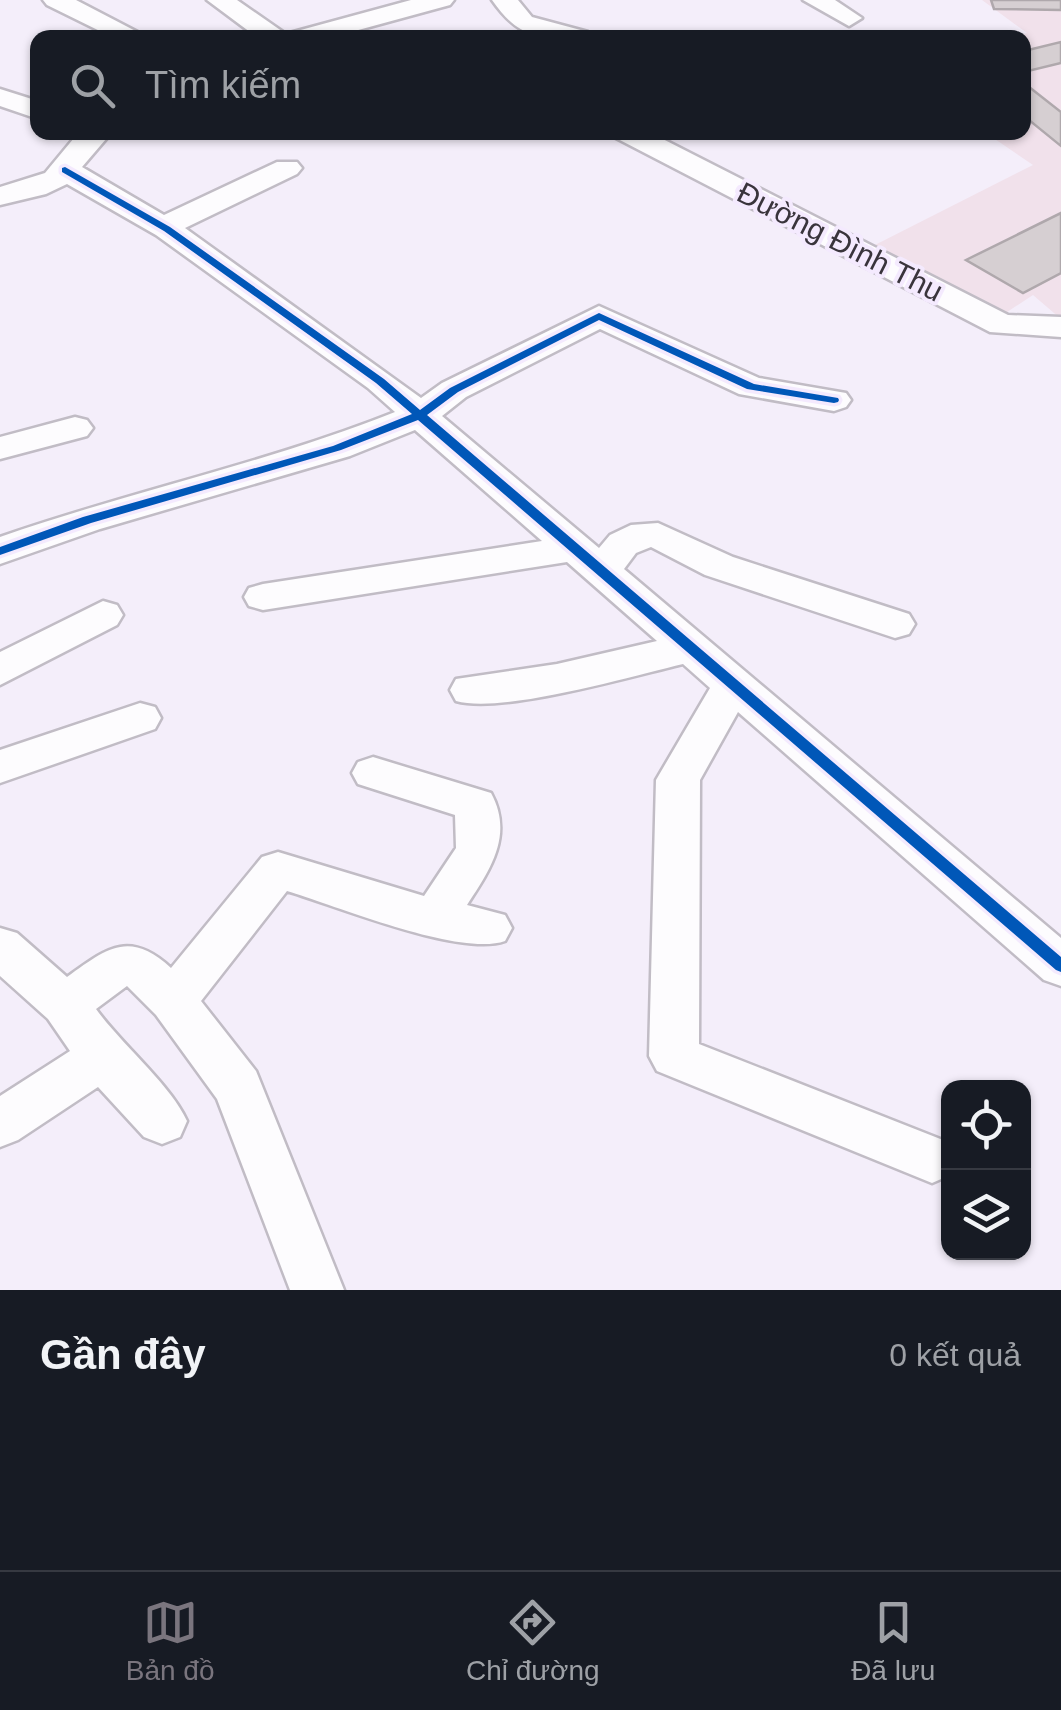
<!DOCTYPE html>
<html lang="vi">
<meta charset="utf-8">
<style>
:root{--surface:#171b24;--page:#20242c;--text:#f1f3f6;--muted:#9ea1a6;--line:#363941;--accent:#7a757e}
body{margin:0;font-family:Arial,sans-serif;background:var(--page);color:var(--text)}
.controls{position:absolute;right:30px;bottom:30px;display:grid;overflow:hidden;border-radius:20px;box-shadow:0 2px 8px #0004}
.controls button{width:90px;height:90px;display:grid;place-items:center;padding:0;border:0;border-bottom:2px solid var(--line);background:var(--surface);color:var(--text);font:50px sans-serif}
.list{margin:0;padding:0;list-style:none}
h2{display:flex;justify-content:space-between;align-items:center;height:130px;margin:0;padding:0 40px;font-size:42px}
h2 small{font-size:32px;font-weight:400;color:var(--muted)}
.icon{flex:none;width:55px;height:55px;fill:none;stroke:currentColor;stroke-width:2;stroke-linecap:round;stroke-linejoin:round}
.map{position:relative;flex:none;width:1061px;height:1290px;overflow:hidden}
.search{position:absolute;background:var(--surface);box-shadow:0 2px 8px #0004;left:30px;right:30px;top:30px;height:110px;display:flex;align-items:center;gap:25px;box-sizing:border-box;padding:0 35px;border-radius:20px;color:var(--muted);font-size:38px}
.sheet{height:280px;background:var(--surface)}
nav{display:flex;justify-content:space-around;align-items:center;box-sizing:border-box;height:140px;border-top:2px solid var(--line);background:var(--surface);font-size:28px;color:var(--muted)}
nav a{display:grid;justify-items:center;gap:5px}
nav .on{color:var(--accent)}
.map>svg:first-child{display:block}
</style>
<div class="map">
<svg width="1061" height="1290" viewBox="0 0 1061 1290">
<rect width="100%" height="100%" fill="#f4eefa"/>
<!-- education -->
<path fill="#f1e1eb" d="M982,0H1061V319L1033,295L998,318L867,249L1033,165L986,133L1024,132V38L1012,37L1027,33Z"/>
<!-- building -->
<path fill="#d6cfd2" stroke="#afa8ac" stroke-width="2.5" d="M991,0H1061V10L994,9Z
M1061,42V63L1024,72V51Z
M1024,83L1061,112V146L1024,116Z
M1061,213V273L1023,293L966,260Z"/>
<g fill="none" stroke-linecap="round" stroke-linejoin="round">
<!-- street casing -->
<g stroke="#c1bcc5" stroke-width="5">
<path id="street" d="M43,0H76L149,38H114L47,5Z
M207,0H237L286,34L411,0H454L450,5L329,38H258Z
M492,0H518L532,17L588,32L592,38C543,38 522,43 492,0Z
M803,0H835L862,18L849,26Z
M0,89L38,101V119L0,106Z
M79,132H112L82,167L164,215L277,162H297L302,168L297,174L185,228L421,398L442,383L599,306L759,378L846,393L851,400L846,407L834,411L739,394L600,329L466,397L442,416L599,548L610,535L631,525L658,523L733,557L909,614L915,624L909,634L895,638L705,575L651,547L636,553L624,569L1061,938V986L1044,980L738,712L700,780L699,1044L948,1142V1176L932,1183L657,1071L649,1056L656,780L710,688L683,664C632,676 503,714 456,701L450,690L456,679L557,664L657,641L567,562L263,610L249,606L244,597L249,588L263,584L542,541L415,430L350,456L100,529L0,564V537C131,491 267,463 395,412L368,388L156,235L67,184L46,194L0,205V187L45,173Z
M612,132H649L1008,315L1061,317V337L990,332L616,138Z
M75,417L87,420L93,428L87,436L0,459V437Z
M103,601L117,605L123,615L117,625L0,685V652Z
M140,703L155,707L161,718L155,729L0,783V750Z
M373,757L491,793C514,835 490,870 467,905L505,915L512,928L505,941C460,957 337,906 287,891L201,1001L256,1071L344,1290H290L217,1099L156,1015L127,986L96,1009C122,1045 170,1084 187,1121L180,1137L162,1144L144,1137L98,1087L18,1140L0,1147V1096L70,1051L48,1019L0,976V928L17,933L67,977C106,949 129,929 171,968L262,857L278,852L424,896L456,848L455,815L358,784L352,773L358,762Z"/>
</g>
<!-- street -->
<use href="#street" fill="#fdfcfe" fill-rule="evenodd"/>
<!-- cycleway casing -->
<g stroke="#f4eafe" stroke-width="7">
<path id="cycleway" d="M65,167L170,227L384,379L420,410L450,388L599,313L754,384L838,398L839,400L838,402L834,403L747,389L599,320L458,392L427,415L1061,957V972L1056,970L418,420L341,450L91,523L0,555V547L83,517L333,446L412,414L376,383L164,231L62,172V168Z"/>
</g>
<!-- cycleway -->
<use href="#cycleway" fill="#0057b8" fill-rule="evenodd"/>
</g>
<g text-anchor="middle" stroke-width="8" stroke-linejoin="round" paint-order="stroke">
<!-- far-street labels -->
<g font-size="30" fill="#39343c" stroke="#f4eafe">
<text transform="translate(840 242) rotate(27)" y="10">Đường Đình Thu</text>
</g>
</g>
</svg>
<div class="controls">
<button><svg class="icon" aria-label="locate" viewBox="0 0 24 24"><circle cx="12" cy="12" r="6"/><path d="M12 2v4M12 18v4M2 12h4M18 12h4"/></svg></button>
<button><svg class="icon" aria-label="layers" viewBox="0 0 24 24"><path d="M12 4l9 5-9 5-9-5zM3 14l9 5 9-5"/></svg></button>
</div>
<div class="search"><svg class="icon" aria-label="search" viewBox="0 0 24 24"><circle cx="10" cy="10" r="6"/><path d="M15 15l6 6"/></svg>Tìm kiếm</div>
</div>
<section class="sheet">
<h2>Gần đây<small>0 kết quả</small></h2>
<ul class="list">
</ul>
</section>
<nav>
<a class="on"><svg class="icon" aria-label="map" viewBox="0 0 24 24"><path d="M3 6l6-2 6 2 6-2v14l-6 2-6-2-6 2zM9 4v14M15 6v14"/></svg>Bản đồ</a>
<a><svg class="icon" aria-label="directions" viewBox="0 0 24 24"><path d="M12 3l9 9-9 9-9-9zM9 14v-3h6M13 9l2 2-2 2"/></svg>Chỉ đường</a>
<a><svg class="icon" aria-label="saved" viewBox="0 0 24 24"><path d="M7 4h10v16l-5-4-5 4z"/></svg>Đã lưu</a>
</nav>
